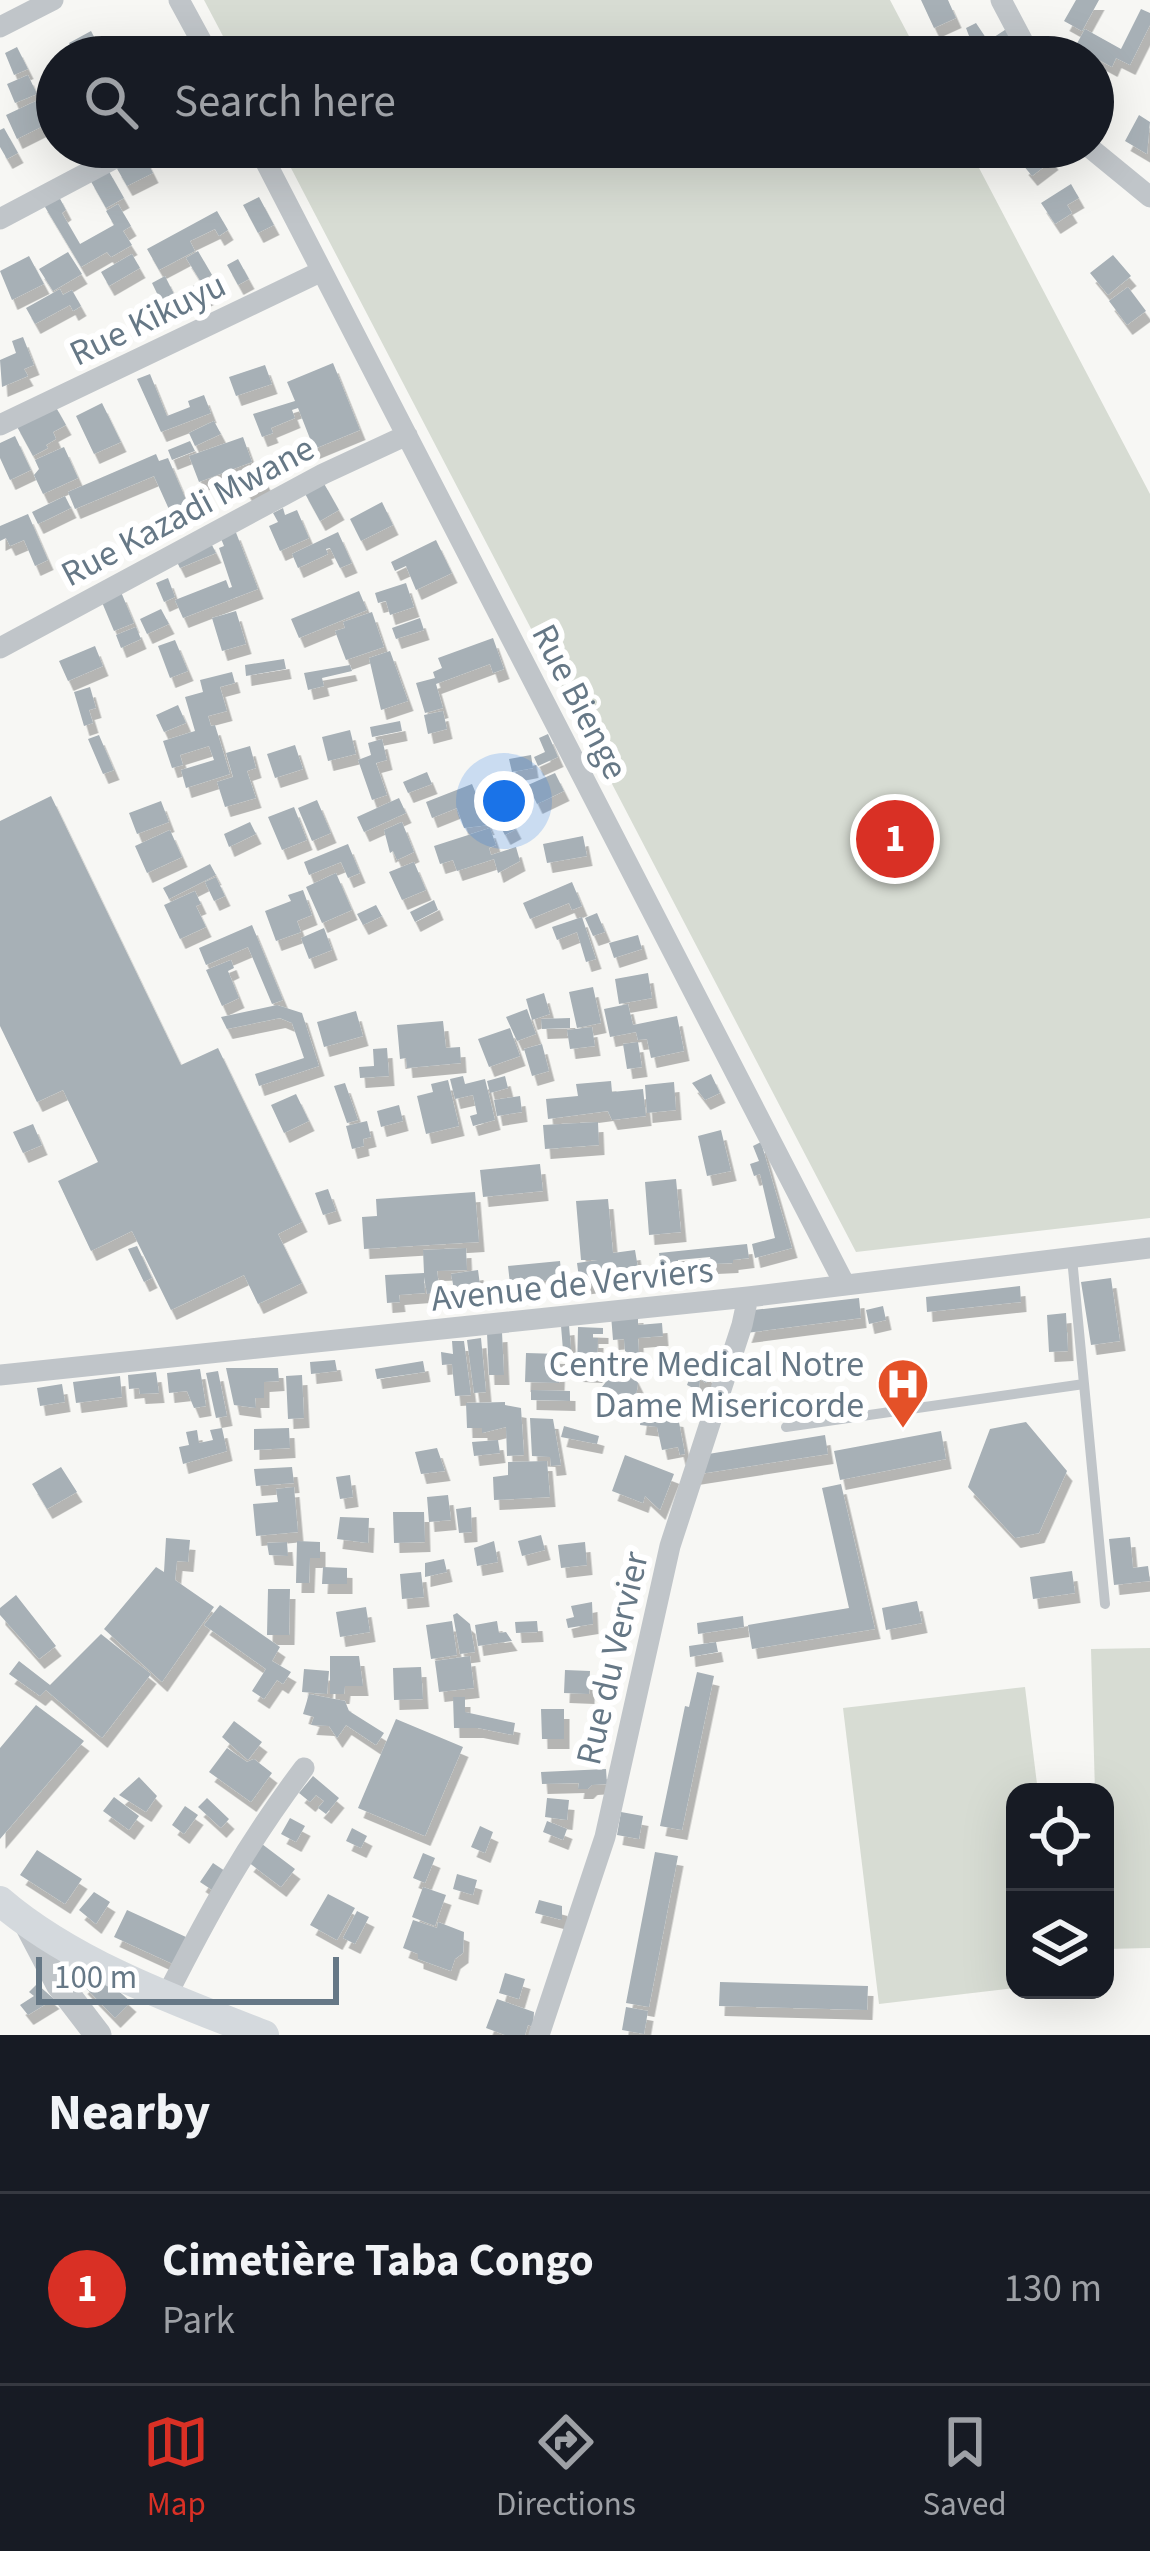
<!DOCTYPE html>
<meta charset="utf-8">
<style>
:root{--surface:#171b24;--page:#20242c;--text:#f1f3f6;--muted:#9ea1a6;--line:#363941;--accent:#d93025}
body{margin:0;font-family:"Source Sans 3",sans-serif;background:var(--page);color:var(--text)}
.controls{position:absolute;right:36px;bottom:36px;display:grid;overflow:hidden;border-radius:24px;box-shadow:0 12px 48px #0002}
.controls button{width:108px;height:108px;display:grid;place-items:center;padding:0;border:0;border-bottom:3px solid var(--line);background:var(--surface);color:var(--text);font:60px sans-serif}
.scale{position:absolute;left:36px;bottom:30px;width:303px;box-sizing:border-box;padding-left:12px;border:6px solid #667886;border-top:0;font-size:33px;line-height:42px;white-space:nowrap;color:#667886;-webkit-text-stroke:9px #fff;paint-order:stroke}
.you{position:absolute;left:504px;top:801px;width:42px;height:42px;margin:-30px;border:9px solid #fff;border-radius:50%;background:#1a73e8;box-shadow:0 0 0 18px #1a73e833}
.badge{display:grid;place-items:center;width:78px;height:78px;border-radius:50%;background:var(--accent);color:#fff;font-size:39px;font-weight:700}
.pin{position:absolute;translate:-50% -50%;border:6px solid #fff;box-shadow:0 3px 12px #0006}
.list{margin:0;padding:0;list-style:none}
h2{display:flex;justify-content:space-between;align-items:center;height:156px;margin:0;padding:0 48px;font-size:51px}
h2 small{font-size:39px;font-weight:400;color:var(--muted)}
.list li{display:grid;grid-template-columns:78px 1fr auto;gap:36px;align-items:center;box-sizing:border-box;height:192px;padding:0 48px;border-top:3px solid var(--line)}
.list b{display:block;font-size:45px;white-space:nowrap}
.list p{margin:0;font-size:39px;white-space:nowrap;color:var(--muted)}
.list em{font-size:39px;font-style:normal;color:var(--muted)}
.icon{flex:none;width:66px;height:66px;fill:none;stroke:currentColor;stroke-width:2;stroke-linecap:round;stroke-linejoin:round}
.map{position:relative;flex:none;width:1150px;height:2035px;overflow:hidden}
.search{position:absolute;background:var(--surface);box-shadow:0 12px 48px #0002;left:36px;right:36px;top:36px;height:132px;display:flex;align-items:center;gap:30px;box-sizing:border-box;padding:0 42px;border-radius:66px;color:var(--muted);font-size:45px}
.sheet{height:348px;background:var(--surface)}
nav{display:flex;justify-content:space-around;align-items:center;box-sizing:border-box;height:168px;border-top:3px solid var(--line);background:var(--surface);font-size:33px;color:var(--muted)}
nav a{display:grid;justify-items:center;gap:6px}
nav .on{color:var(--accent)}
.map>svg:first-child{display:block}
</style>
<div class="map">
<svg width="1150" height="2035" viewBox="0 0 1150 2035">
<defs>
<filter id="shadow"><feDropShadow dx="5.5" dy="10" stdDeviation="0" flood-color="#0004"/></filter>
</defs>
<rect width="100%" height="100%" fill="#f7f7f4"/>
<!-- green -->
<path fill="#d7dcd3" d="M204,0H890L920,57H234Z
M280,147H968L1150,494V1218L856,1252Z
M1150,1648V1948L1105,1949V1792H1095L1091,1649Z
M1025,1687L1038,1792H1015V1988L879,2004L843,1708Z"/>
<!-- building -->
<path fill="#a7b0b6" filter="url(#shadow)" d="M921,0H948L956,18L934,28Z
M1076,0H1099L1082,31L1064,21Z
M1141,9L1150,13V25L1130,65L1116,58L1112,67L1075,47L1085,29L1121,49Z
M976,23L988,41L1011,26L1024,47L1008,57L1001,49L992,54L985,43L974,49L966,28Z
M91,31L101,50L87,57H67L66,54L73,50L69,43Z
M17,47L28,69L14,75L5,53Z
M28,75L37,94L15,103L7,84Z
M36,101L47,124L17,139L6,115Z
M1139,115L1150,122L1147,154L1125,141Z
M4,128L18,153L7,159L0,147V130Z
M1044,149L1053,160L1032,176L1023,165Z
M143,153L153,173L127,186L116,167Z
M107,168L124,198L106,208L89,178Z
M1071,184L1079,198L1067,205L1072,213L1055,224L1041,203Z
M57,193L66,210L62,213L80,244L114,225L106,211L118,204L131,226L123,231L132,245L111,257L107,252L81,267L42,202Z
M259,197L274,225L258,233L243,205Z
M217,211L228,230L219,236L215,229L190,241L195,251L159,270L147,249Z
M198,251L212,275L205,279L212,293L195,302L189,288L201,282L186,258Z
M68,252L82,274L53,291L39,269Z
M132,254L140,268L109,286L101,272Z
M1113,255L1131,276L1108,295L1090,273Z
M29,256L44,284L12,300L0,271Z
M238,259L249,279L238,285L227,265Z
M165,276L180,306L166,312L152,283Z
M1128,287L1146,311L1127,325L1109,301Z
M60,289L63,295L72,290L81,306L73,311L70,305L35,324L26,308Z
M23,337L34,365L24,369L28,376L2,387L0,360L16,353L12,341Z
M333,363L360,430L314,449L298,408L292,410L295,418L271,428L273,433L262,437L253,414L295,401L287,382Z
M265,365L272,384L236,396L229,377Z
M150,374L167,416L190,407L188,401L204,395L211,413L161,432L137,379Z
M53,402L66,425L53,432L56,439L46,445L48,448L33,456L15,423Z
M102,403L121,442L94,454L76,416Z
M214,421L221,434L195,446L189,433Z
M15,436L31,470L10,480L0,458V443Z
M243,437L252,462L199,482L189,456Z
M190,441L195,451L172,460L168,450Z
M64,447L78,478L43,494L34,475L39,469L35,460Z
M156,454L159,461L168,458L190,509L172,516L154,476L75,509L68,492Z
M257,466L268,486L249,496L238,476Z
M322,480L339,510L320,521L303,490Z
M65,496L71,508L38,524L32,512Z
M382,502L393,525L361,541L350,519Z
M283,508L285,515L297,510L309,538L280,551L269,526L278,522L273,513Z
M28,514L48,560L35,566L24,540L10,546L6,538L0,541V526Z
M235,530L258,589L183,618L175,600L226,580L229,588L232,587L219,548L224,546L220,536Z
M338,532L352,563L340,568L330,548L326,549L328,554L298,568L292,554Z
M209,539L216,553L180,568L174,556Z
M436,540L452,573L416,590L406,566L395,571L391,562Z
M168,578L175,597L164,602L156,583Z
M406,583L414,607L390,615L386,601L378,603L375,593Z
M359,591L367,610L299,638L291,619Z
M121,592L134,623L114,631L101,600Z
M161,609L169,624L147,634L140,619Z
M236,611L246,644L222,651L212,618Z
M372,612L384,647L346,660L335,631L345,628L343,622Z
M420,618L424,630L396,639L392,628Z
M136,627L141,639L121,648L116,635Z
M493,638L504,669L493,673L490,664L436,684L443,708L425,713L416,683L435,678L433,672L442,668L438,658Z
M175,640L188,671L170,678L158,646Z
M95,646L103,666L68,681L59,661Z
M390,651L408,701L381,710L369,658Z
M284,659L286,669L246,676L245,665Z
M350,665L352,671L322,678L324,686L308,690L304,673Z
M232,672L235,683L220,687L227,711L208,716L211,726L215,725L230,774L186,788L181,770L214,760L209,746L180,755L183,765L172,768L163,741L195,731L185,697L203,692L200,680Z
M90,687L96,708L89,710L93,723L84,726L74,692Z
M178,705L186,723L164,732L156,715Z
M443,711L447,729L428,734L424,715Z
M400,721L402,731L372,737L370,727Z
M350,730L356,754L328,761L322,737Z
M548,734L558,757L538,766L534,757L545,752L539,738Z
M99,735L114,770L103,774L88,739Z
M382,739L387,760L376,763L387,795L372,800L358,760L371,755L368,743Z
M295,745L303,769L275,778L267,754Z
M250,746L256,768L247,771L256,798L225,807L217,782L233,777L226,753Z
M531,755L533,768L512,772L509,759Z
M427,772L432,784L408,793L403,782Z
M555,773L564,791L537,804L528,785Z
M472,784L489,825L464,828L457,808L432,818L426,802Z
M51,796L181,1065L218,1048L302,1222L278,1234L302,1283L258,1304L244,1275L171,1310L132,1231L91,1251L58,1181L98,1162L63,1090L37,1102L0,1026V821Z
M399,798L406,813L364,832L357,817Z
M317,800L331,833L312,841L298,808Z
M161,801L169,822L137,834L129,813Z
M504,806L516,829L505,835L493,812Z
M294,807L307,840L282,850L268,817Z
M250,822L256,834L229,847L224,834Z
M402,822L414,852L397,860L393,851L390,853L384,830Z
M490,828L496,845L489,848L491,855L516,847L520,861L498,873L494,859L457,871L453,860L440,864L434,846Z
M170,830L182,857L147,873L135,846Z
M583,836L587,856L547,863L543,844Z
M348,844L360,873L348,878L341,862L309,875L304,862Z
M414,862L426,890L402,900L389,872Z
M210,864L216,875L169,899L163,888Z
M336,873L352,910L322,923L306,887Z
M216,877L225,896L214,901L205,882Z
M572,882L582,906L572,910L569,903L530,919L523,903Z
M303,890L312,915L297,921L301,932L276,941L265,911L291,901L288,895Z
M195,891L201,904L196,906L206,927L180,939L164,905Z
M434,900L438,910L415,922L410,912Z
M376,905L382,916L363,925L357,914Z
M597,913L605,932L593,936L585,918Z
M582,917L596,959L586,962L577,932L557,940L552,927Z
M252,925L283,1000L272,1004L248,947L206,965L199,948Z
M324,928L332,950L309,959L301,938Z
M638,935L642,949L614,958L609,943Z
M231,960L234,968L228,971L239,998L222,1006L206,970Z
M648,973L652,998L619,1004L615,979Z
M593,987L601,1023L577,1028L569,992Z
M544,993L550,1014L532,1020L526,999Z
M628,1004L633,1025L677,1016L684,1051L651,1058L647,1039L638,1040L636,1032L610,1037L604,1009Z
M277,1005L302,1013L319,1066L259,1086L255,1074L304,1058L292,1023L280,1018L227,1029L221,1017Z
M527,1009L536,1034L517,1041L506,1017Z
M356,1011L363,1036L324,1047L317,1022Z
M570,1018V1028L542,1029L541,1019Z
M443,1021L446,1048L460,1047L461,1063L407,1068L406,1058L400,1059L397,1025Z
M592,1027L595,1046L570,1049L567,1030Z
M510,1028L520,1056L489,1067L478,1039Z
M638,1042L642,1067L627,1069L623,1044Z
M542,1044L549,1071L532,1076L524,1049Z
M387,1048L389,1076L360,1078L359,1067L374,1066L373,1049Z
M711,1074L720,1093L705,1100L692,1083Z
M463,1076L465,1084L485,1079L495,1120L473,1126L470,1116L477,1114L473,1095L455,1099L450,1079Z
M505,1076L508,1088L490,1093L487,1081Z
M448,1080L459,1126L426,1134L417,1096L433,1092L431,1084Z
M611,1081L612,1092L643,1089L646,1116L612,1120L608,1111L548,1119L546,1099L578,1096L576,1084Z
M674,1082L676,1110L647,1113L645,1085Z
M345,1083L358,1120L347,1123L334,1086Z
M296,1094L309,1121L284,1133L271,1105Z
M520,1096L522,1112L497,1116L494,1100Z
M399,1105L403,1121L381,1127L377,1111Z
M367,1121L371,1137L363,1139L364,1146L352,1149L346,1126Z
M598,1122L599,1145L545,1149L543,1125Z
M33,1124L42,1145L23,1153L13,1132Z
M721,1130L731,1171L707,1176L698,1136Z
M761,1142L792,1248L755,1258L752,1244L775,1238L760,1174L754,1176L750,1164L759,1161L753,1146Z
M540,1164L543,1191L483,1197L480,1170Z
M676,1179L681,1232L649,1235L645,1182Z
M328,1189L336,1211L323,1215L315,1193Z
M475,1192L479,1242L364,1249L362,1217L377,1216L376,1199Z
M608,1199L613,1253L635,1250L638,1268L630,1269L631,1278L580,1285L577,1263L598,1260H581L576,1201Z
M747,1244L749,1258L733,1260V1263L711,1264L710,1257L678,1260L679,1271L667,1272L666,1264L661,1265L659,1253Z
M137,1246L152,1278L144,1282L128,1249Z
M466,1248L467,1270L437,1271L440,1292L427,1294L424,1277L425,1293L399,1295L400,1302L387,1303L385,1275L424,1273L423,1250Z
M560,1261L562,1279L510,1284L508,1266Z
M478,1270L480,1285L454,1289L451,1274Z
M1111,1278L1120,1341L1091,1345L1081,1282Z
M1020,1286L1021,1302L927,1312L926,1297Z
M859,1298L861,1318L746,1333L754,1310Z
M883,1306L886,1320L869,1324L866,1310Z
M638,1313V1325L662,1323L663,1336L638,1338L639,1354L631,1355L625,1351L624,1339L613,1340L611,1315Z
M1066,1313L1068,1351L1049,1352L1047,1315Z
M569,1325L572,1361L564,1362L561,1326Z
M578,1327L603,1328V1334H593V1338H598L597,1373L577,1372Z
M502,1332L504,1375H489L487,1333Z
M481,1338L486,1392L474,1393L467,1340Z
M452,1341H464L471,1395L455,1396L452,1364L442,1365L441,1352L453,1354Z
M526,1353L560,1354L559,1383L525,1382Z
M335,1360L337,1371L311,1374L310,1362Z
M423,1361L425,1372L377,1379L375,1369Z
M700,1365L710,1377L706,1383L700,1379L699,1391L687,1385L693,1368Z
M226,1368H278L279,1381L264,1382V1398H255L256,1408L234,1405Z
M200,1369L206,1406L194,1408L187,1391L169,1393L167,1373Z
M615,1370L633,1373L638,1383L634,1410L600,1405L602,1387Z
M218,1371L227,1416L216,1418L206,1373Z
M156,1372L159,1393L140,1394L139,1388L129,1389L128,1375Z
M302,1375L304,1418L288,1419L286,1376Z
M120,1376L122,1397L76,1403L73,1382Z
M62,1384L65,1402L40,1406L37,1388Z
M531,1390L570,1391V1401L531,1400Z
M505,1402V1405L521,1408L524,1455L507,1456L506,1427L482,1433V1428H467L466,1403Z
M642,1412L678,1417L685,1454L680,1455L678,1447L662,1450L657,1427L640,1425Z
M530,1418L553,1419L561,1465L551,1466L550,1457L532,1456Z
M1026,1422L1067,1471L1039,1533L1015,1538L968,1487L990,1429Z
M564,1426L599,1436L597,1444L561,1437Z
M222,1428L227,1451L183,1464L179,1447L189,1445L186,1432L197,1430L199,1443L213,1440L210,1430Z
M289,1428L290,1448L254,1450V1429Z
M941,1431L946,1459L840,1480L834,1451Z
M825,1435L828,1454L693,1475L702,1455Z
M498,1440L500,1453L474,1456L472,1442Z
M437,1448L445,1471L421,1474L415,1452Z
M625,1455L674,1474L660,1510L645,1496L643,1503L612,1491Z
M547,1461L550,1497L494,1500L493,1477L508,1475V1462Z
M61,1467L77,1492L47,1509L32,1484Z
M292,1467L294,1483L256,1486L254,1469Z
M350,1475L353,1497L340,1499L336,1477Z
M841,1484L875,1629L752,1649L748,1625L849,1608L822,1488Z
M294,1487L298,1532L256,1536L253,1504L278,1502L276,1489Z
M448,1495L451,1520L429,1522L427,1497Z
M471,1507L472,1532L459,1533L456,1509Z
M393,1512H424L425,1542L394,1543Z
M340,1517L369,1518L368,1543L337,1539Z
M541,1535L545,1550L522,1556L518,1541Z
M1130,1537L1133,1568L1148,1566L1150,1581L1114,1585L1109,1539Z
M166,1538L190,1540L188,1562L177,1561L175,1580L214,1607L162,1682L104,1629L156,1567L164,1572Z
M297,1541L320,1542V1558H310L309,1583H296Z
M494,1541L498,1562L477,1566L474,1548Z
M287,1542L288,1556L269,1555L267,1543Z
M585,1542L587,1565L561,1568L558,1545Z
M444,1559L447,1572L425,1577V1563Z
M323,1567L347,1568V1584H322Z
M1072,1571L1075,1593L1033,1599L1030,1577Z
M421,1572L424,1597L402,1599L400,1574Z
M268,1589H290L289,1635H267Z
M16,1595L56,1646L39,1659L0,1615V1608Z
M917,1601L922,1623L886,1630L882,1608Z
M592,1602L593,1624L568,1628L566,1619L574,1617L571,1606Z
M220,1605L280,1647L272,1661L291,1672L283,1684L277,1680L264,1699L252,1691L266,1669L204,1625Z
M366,1607L370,1632L340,1637L336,1612Z
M457,1613L470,1624L475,1652L460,1654L453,1615Z
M743,1616L744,1627L698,1634L697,1623Z
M452,1621L457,1655L431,1659L426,1625Z
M497,1621L499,1633L506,1632L512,1641L478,1646L475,1625Z
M537,1621L538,1632L516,1633L515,1622Z
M101,1634L151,1674L102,1738L46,1690L40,1696L9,1674L19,1661L50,1685Z
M716,1642L718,1652L690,1657L689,1646Z
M330,1656H359L363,1686H345L344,1694H330Z
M470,1656L474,1688L439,1692L435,1661Z
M421,1667L423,1699L394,1700L393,1668Z
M304,1669L329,1671L327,1694L302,1692Z
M565,1670L590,1671L589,1694L564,1693Z
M697,1672L714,1676L682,1830L660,1826L685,1706L689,1707Z
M309,1694L345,1701L349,1711L384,1733L376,1745L346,1725L337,1738L329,1726L311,1725L314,1717L303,1714Z
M453,1697H465V1712L515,1723L513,1735L478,1728H454Z
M36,1705L84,1741L0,1839V1748Z
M541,1709H564V1739H542Z
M396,1719L463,1747L425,1836L358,1808Z
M234,1721L262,1742L248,1760L222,1737Z
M227,1748L247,1762L254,1759L272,1773L251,1802L209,1772Z
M606,1769L607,1784L592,1785L588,1789H578L579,1783L542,1784L541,1772Z
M313,1776L339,1798L326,1814L318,1808L324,1801L316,1795L310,1802L299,1793Z
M139,1777L157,1796L146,1812L119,1795Z
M114,1797L139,1816L129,1830L103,1811Z
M207,1798L229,1819L221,1828L198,1807Z
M547,1798L569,1800L567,1820L545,1817Z
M185,1806L198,1815L184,1834L172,1825Z
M621,1812L643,1816L639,1839L617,1835Z
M290,1818L305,1826L296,1842L281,1834Z
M547,1821L567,1829L563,1840L543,1832Z
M480,1826L493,1832L485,1853L471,1847Z
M352,1828L367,1836L361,1848L346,1841Z
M262,1844L295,1869L281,1887L248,1862Z
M37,1850L82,1879L65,1904L20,1875Z
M655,1852L678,1856L649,2007L626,2003Z
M423,1853L435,1858L425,1883L413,1878Z
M213,1863L225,1871L212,1890L200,1882Z
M457,1874L477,1880L473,1895L453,1889Z
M423,1887L446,1895L435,1926L412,1917Z
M94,1892L110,1902L96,1924L79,1910Z
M328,1894L355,1908L337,1940L310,1925Z
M539,1900L562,1906V1920L535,1913Z
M127,1910L186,1937L173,1964L114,1937Z
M357,1911L369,1917L355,1944L343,1938Z
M413,1920L437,1928L438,1922L464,1932L463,1953L455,1959L451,1971L418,1959V1954L403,1948Z
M96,1971L131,2002L115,2018L82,1984Z
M505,1973L525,1979L519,1999L499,1993Z
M720,1982L868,1986L867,2010L719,2006Z
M37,1984L54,1999L28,2015L20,2005L34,1996L29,1992Z
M497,1999L534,2012L533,2027L528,2025L525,2035H505L486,2028Z
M626,2007L648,2011L644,2034L622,2030Z"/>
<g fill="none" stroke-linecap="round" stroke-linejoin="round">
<!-- service -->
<path stroke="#c0c5c9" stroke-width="10" d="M1072,1258L1105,1604
M786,1427L1084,1384"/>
<!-- minor -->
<path stroke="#c0c5c9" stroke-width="21" d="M179,0L210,57
M1001,0L1031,57
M0,27L53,0
M258,147L845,1285
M1089,147L1150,197
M0,219L136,147
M0,425L322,271
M0,648L323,474L407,435
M0,1375L748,1297L1150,1248
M166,1997C209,1912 246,1845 304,1768
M539,2035L605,1837L670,1546L742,1325L748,1297"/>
<!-- tertiary -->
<path stroke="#c0c5c9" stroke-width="27" d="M28,1925L59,1984L98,2035"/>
<!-- secondary -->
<path stroke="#d4d9dd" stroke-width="30" d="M0,1901C72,1963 176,2001 264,2035"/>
</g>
<!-- icons -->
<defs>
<g id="hospital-pin" transform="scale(2.7)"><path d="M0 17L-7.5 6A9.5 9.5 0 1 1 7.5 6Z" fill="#e45128" stroke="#fff"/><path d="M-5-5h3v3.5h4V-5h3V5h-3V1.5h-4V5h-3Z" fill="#fff"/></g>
</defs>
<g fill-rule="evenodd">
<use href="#hospital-pin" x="903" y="1384"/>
</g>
<g text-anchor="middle" stroke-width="12" stroke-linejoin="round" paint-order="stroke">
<!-- street labels -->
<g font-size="36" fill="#667886" stroke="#fff">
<text transform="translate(147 318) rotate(-26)" y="13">Rue Kikuyu</text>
<text transform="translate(187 510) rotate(-28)" y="13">Rue Kazadi Mwane</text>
<text transform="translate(581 701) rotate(63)" y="13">Rue Bienge</text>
<text transform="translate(572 1283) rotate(-6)" y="13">Avenue de Verviers</text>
<text transform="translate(611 1658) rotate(-77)" y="13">Rue du Vervier</text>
</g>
<!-- poi labels -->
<g font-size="36" fill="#667886" stroke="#fff" text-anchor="end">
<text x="864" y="1376">Centre Medical Notre<tspan x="864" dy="41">Dame Misericorde</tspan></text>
</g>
</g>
</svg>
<div class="controls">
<button><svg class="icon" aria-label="locate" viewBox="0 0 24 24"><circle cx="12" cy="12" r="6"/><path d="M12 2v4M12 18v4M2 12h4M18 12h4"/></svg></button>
<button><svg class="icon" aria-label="layers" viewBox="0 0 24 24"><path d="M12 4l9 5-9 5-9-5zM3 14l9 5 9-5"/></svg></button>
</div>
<div class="scale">100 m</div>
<div class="you"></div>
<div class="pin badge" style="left:895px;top:839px">1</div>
<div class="search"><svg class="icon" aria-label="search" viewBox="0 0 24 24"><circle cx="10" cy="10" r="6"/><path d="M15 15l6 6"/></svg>Search here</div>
</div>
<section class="sheet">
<h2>Nearby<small></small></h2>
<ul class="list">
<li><span class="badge">1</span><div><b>Cimetière Taba Congo</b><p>Park</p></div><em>130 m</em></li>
</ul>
</section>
<nav>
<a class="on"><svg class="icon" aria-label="map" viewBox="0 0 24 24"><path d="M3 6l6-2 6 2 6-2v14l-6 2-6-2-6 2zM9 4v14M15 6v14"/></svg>Map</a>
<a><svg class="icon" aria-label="directions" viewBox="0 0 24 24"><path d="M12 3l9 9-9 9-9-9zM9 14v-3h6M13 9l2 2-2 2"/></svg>Directions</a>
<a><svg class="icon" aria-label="saved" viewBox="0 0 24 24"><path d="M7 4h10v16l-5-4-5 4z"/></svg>Saved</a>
</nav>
